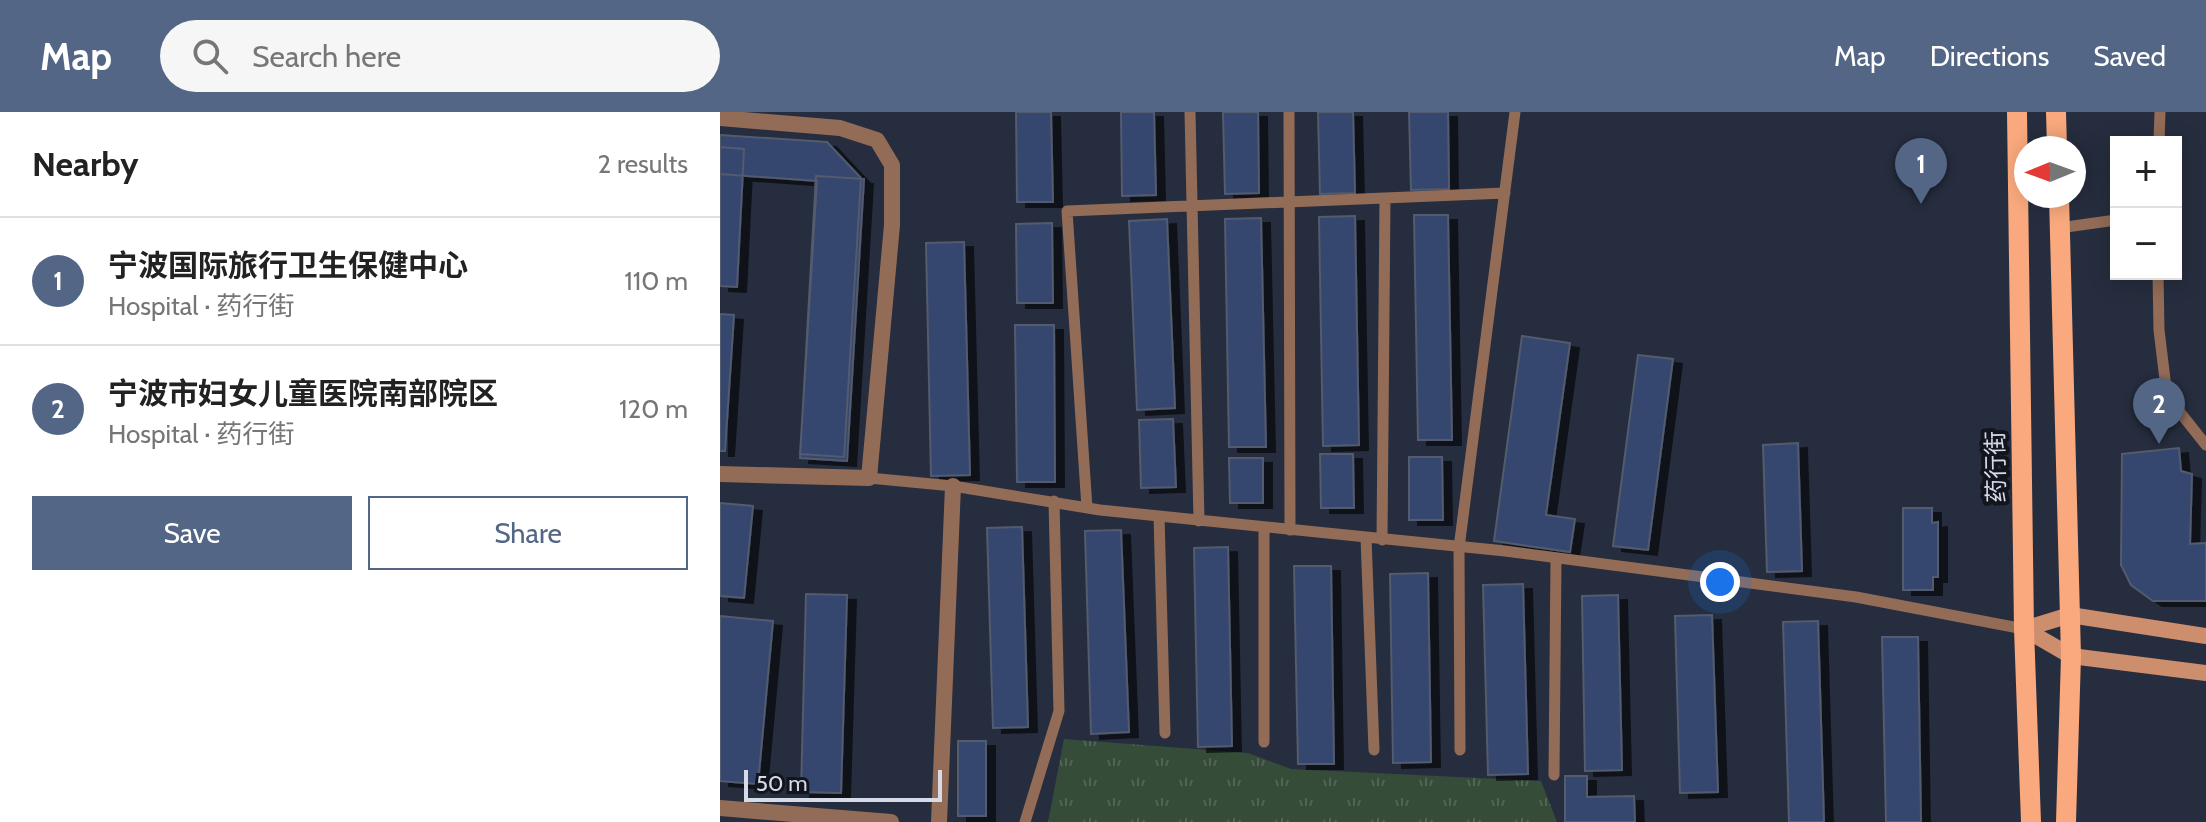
<!DOCTYPE html>
<meta charset="utf-8">
<style>
:root{--surface:#fff;--page:#f6f6f6;--text:#222;--muted:#767676;--line:#e0e0e0;--accent:#546685}
body{margin:0;font-family:Cabin,"Noto Sans SC",sans-serif;background:var(--page);color:var(--text)}
.controls{position:absolute;right:24px;top:24px;display:grid;overflow:hidden;border-radius:0px;box-shadow:0 4px 20px #0003}
.controls button{width:72px;height:72px;display:grid;place-items:center;padding:0;border:0;border-bottom:2px solid var(--line);background:var(--surface);color:var(--text);font:40px sans-serif}
.compass{position:absolute;left:1294px;top:24px;width:72px;height:72px;border-radius:50%;background:var(--surface);box-shadow:0 4px 20px #0003;rotate:269deg}
.scale{position:absolute;left:24px;bottom:20px;width:198px;box-sizing:border-box;padding-left:8px;border:4px solid #d6dbe7;border-top:0;font-size:22px;line-height:28px;white-space:nowrap;color:#d6dbe7;-webkit-text-stroke:6px #12151d;paint-order:stroke}
.you{position:absolute;left:1000px;top:470px;width:28px;height:28px;margin:-20px;border:6px solid #fff;border-radius:50%;background:#1a73e8;box-shadow:0 0 0 12px #1a73e833}
.badge{display:grid;place-items:center;width:52px;height:52px;border-radius:50%;background:var(--accent);color:#fff;font-size:26px;font-weight:700}
.pin{position:absolute;translate:-50% -66px;filter:drop-shadow(0 2px 4px #0008)}
.pin::after{content:'';position:absolute;top:42px;width:28px;height:24px;background:inherit;clip-path:polygon(0 0,100% 0,50% 100%)}
.list{margin:0;padding:0;list-style:none}
h2{display:flex;justify-content:space-between;align-items:center;height:104px;margin:0;padding:0 32px;font-size:34px}
h2 small{font-size:26px;font-weight:400;color:var(--muted)}
.list li{display:grid;grid-template-columns:52px 1fr auto;gap:24px;align-items:center;box-sizing:border-box;height:128px;padding:0 32px;border-top:2px solid var(--line)}
.list b{display:block;font-size:30px;white-space:nowrap}
.list p{margin:0;font-size:26px;white-space:nowrap;color:var(--muted)}
.list em{font-size:26px;font-style:normal;color:var(--muted)}
.actions{display:flex;gap:16px;padding:24px 32px}
.actions a{flex:1;padding:18px 0;border:2px solid var(--accent);border-radius:0px;text-align:center;font-size:28px;color:var(--accent)}
.actions .main{background:var(--accent);color:#fff}
.icon{flex:none;width:44px;height:44px;fill:none;stroke:currentColor;stroke-width:2;stroke-linecap:round;stroke-linejoin:round}
.map{position:relative;flex:none;width:1486px;height:710px;overflow:hidden}
header{display:flex;align-items:center;gap:48px;box-sizing:border-box;height:112px;padding:0 40px;background:var(--accent);color:#fff}
header strong{font-size:38px}
nav{display:flex;gap:44px;margin-inline-start:auto;font-size:28px}
.search{width:560px;height:72px;background:var(--page);display:flex;align-items:center;gap:20px;box-sizing:border-box;padding:0 28px;border-radius:44px;color:var(--muted);font-size:30px}
main{display:flex}
aside{flex:1;background:var(--surface)}
.map>svg:first-child{display:block}
</style>
<header>
<strong>Map</strong>
<div class="search"><svg class="icon" aria-label="search" viewBox="0 0 24 24"><circle cx="10" cy="10" r="6"/><path d="M15 15l6 6"/></svg>Search here</div>
<nav><a>Map</a><a>Directions</a><a>Saved</a></nav>
</header>
<main>
<aside>
<h2>Nearby<small>2 results</small></h2>
<ul class="list">
<li><span class="badge">1</span><div><b>宁波国际旅行卫生保健中心</b><p>Hospital · 药行街</p></div><em>110 m</em></li>
<li><span class="badge">2</span><div><b>宁波市妇女儿童医院南部院区</b><p>Hospital · 药行街</p></div><em>120 m</em></li>
</ul>
<div class="actions"><a class="main">Save</a><a>Share</a></div>
</aside>
<div class="map">
<svg width="1486" height="710" viewBox="0 0 1486 710">
<defs>
<pattern id="park-tufts" width="24" height="20" patternUnits="userSpaceOnUse" patternTransform="scale(2)"><rect width="24" height="20" fill="#354c38"/><path d="M3 7l-1-3M5 7V3M7 7l1-3M15 17l-1-3M17 17v-4M19 17l1-3" fill="none" stroke="#526555"/></pattern>
<filter id="shadow"><feDropShadow dx="9" dy="5" stdDeviation="0" flood-color="#0009"/></filter>
</defs>
<rect width="100%" height="100%" fill="#262d3e"/>
<!-- park -->
<path fill="url(#park-tufts)" d="M344,627L528,641L571,657L821,669L837,710H328Z"/>
<!-- building -->
<path fill="#36466e" stroke="#525b6e" stroke-width="2" filter="url(#shadow)" d="M296,0H331L333,90H297Z
M401,0H434L436,83L402,84Z
M503,0H538L539,81L505,82Z
M598,0H633L635,81L600,82Z
M689,0H728L729,77L691,78Z
M0,23L107,30L141,66L124,345L80,342L97,69L0,62Z
M0,35L24,37L17,175L0,174Z
M96,64L144,67L127,349L80,346Z
M694,103H728L732,328H698Z
M635,104L639,333L603,334L599,105Z
M541,106L546,335H509L505,107Z
M447,107L455,296L417,298L409,109Z
M332,111L333,191H297L296,112Z
M244,130L250,363L211,364L206,131Z
M0,202L14,203L5,339H0Z
M295,213H334L335,370H297Z
M802,224L850,231L826,403L855,407L850,440L774,429Z
M918,243L953,247L928,438L893,434Z
M453,307L456,375L421,376L419,308Z
M1078,331L1082,459L1047,460L1043,333Z
M1459,336L1461,359L1472,362L1470,432L1486,431V489H1433L1411,473L1401,453L1402,342Z
M600,342H633L634,396H601Z
M689,345H722L723,408H689Z
M509,346H543V391H510Z
M0,391L33,394L24,486L0,484Z
M1183,396H1212V411L1218,410V465H1213V478H1183Z
M302,415L308,615L273,616L267,416Z
M401,418L409,620L371,622L365,419Z
M508,435L512,634L478,635L474,436Z
M574,454H611L614,652H578Z
M708,461L711,650L673,651L670,462Z
M803,472L808,662L768,663L763,473Z
M86,482L127,483L121,681L81,680Z
M898,483L902,658L865,659L862,484Z
M992,503L998,680L960,681L955,504Z
M0,504L53,509L38,672L0,669Z
M1098,509L1104,710H1069L1063,510Z
M1162,525H1198L1201,710H1166Z
M238,629H266V704H238Z
M845,664H867V685L914,684L915,710H845Z"/>
<g fill="none" stroke-linecap="round" stroke-linejoin="round">
<!-- lane -->
<path stroke="#936c57" stroke-width="11" d="M470,0L479,409
M569,0L570,418
M1439,30L1440,0
M1339,116L1396,108
M1438,162L1439,218L1447,284L1486,333
M149,366L233,374L380,398L785,439L1136,485L1304,517
M367,396L347,99L785,81
M439,404L445,621
M646,426L654,638
M662,428L665,86
M544,630V415
M740,638L739,436L795,0
M834,663L836,446
M305,710L339,599L334,389"/>
<!-- street -->
<path stroke="#936c57" stroke-width="16" d="M0,6L120,16L157,28L172,53V113L149,366L0,362
M0,696L171,710
M219,710L233,374"/>
<!-- secondary -->
<path stroke="#cd8e6d" stroke-width="16" d="M1486,524L1350,503L1304,517L1351,544L1486,561"/>
<!-- primary -->
<path stroke="#f9a97d" stroke-width="20" d="M1297,0L1304,517L1311,710
M1336,0L1337,36
M1339,84L1351,544L1346,710"/>
</g>
<g text-anchor="middle" stroke-width="8" stroke-linejoin="round" paint-order="stroke">
<!-- street labels -->
<g font-size="24" fill="#d6dbe7" stroke="#12151d">
<text transform="translate(1276 355) rotate(-91)" y="8">药行街</text>
</g>
</g>
</svg>
<div class="controls">
<button>+</button>
<button>−</button>
</div>
<svg class="compass" viewBox="-18 -18 36 36"><path d="M0-13l5 13h-10z" fill="#e53935"/><path d="M0 13l5-13h-10z" fill="#767676"/></svg>
<div class="scale">50 m</div>
<div class="you"></div>
<div class="pin badge" style="left:1201px;top:92px">1</div>
<div class="pin badge" style="left:1439px;top:332px">2</div>
</div>
</main>
